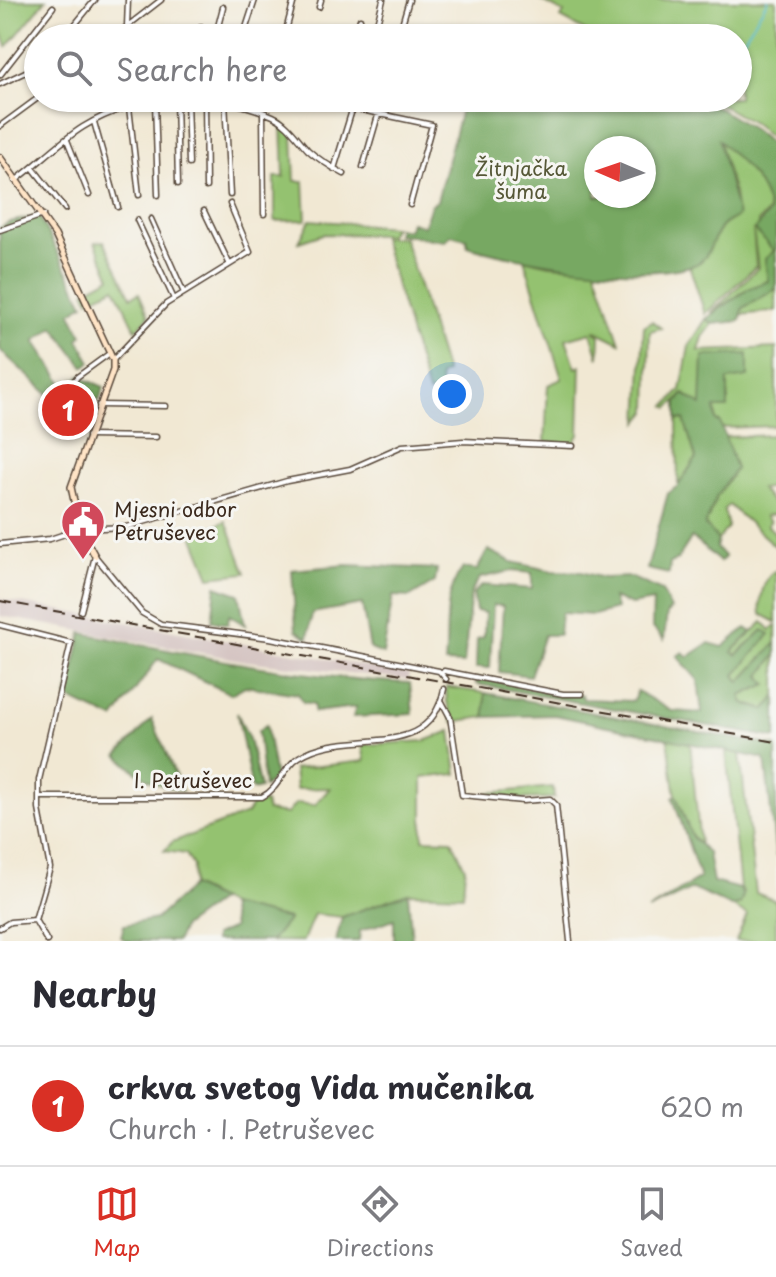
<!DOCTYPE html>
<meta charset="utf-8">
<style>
:root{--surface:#fff;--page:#f7f7f7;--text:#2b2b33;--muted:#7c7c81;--line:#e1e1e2;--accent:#d93025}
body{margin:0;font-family:"Playpen Sans",sans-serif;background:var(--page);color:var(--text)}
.compass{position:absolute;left:584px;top:136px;width:72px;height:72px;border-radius:50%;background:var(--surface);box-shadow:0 2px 6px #0004;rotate:272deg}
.you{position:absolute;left:452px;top:394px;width:28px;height:28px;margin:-20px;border:6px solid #fff;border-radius:50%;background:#1a73e8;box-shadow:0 0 0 12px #1a73e833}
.badge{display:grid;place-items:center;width:52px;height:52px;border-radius:50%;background:var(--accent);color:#fff;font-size:26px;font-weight:700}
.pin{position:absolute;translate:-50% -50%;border:4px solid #fff;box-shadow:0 2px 8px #0006}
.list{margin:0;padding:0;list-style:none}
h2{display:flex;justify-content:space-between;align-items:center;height:104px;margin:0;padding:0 32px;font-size:34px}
h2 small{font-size:26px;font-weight:400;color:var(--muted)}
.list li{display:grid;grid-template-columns:52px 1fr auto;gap:24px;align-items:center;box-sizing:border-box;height:120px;padding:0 32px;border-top:2px solid var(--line)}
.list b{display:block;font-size:30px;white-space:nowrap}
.list p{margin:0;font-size:26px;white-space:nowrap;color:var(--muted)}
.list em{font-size:26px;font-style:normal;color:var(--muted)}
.icon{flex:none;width:44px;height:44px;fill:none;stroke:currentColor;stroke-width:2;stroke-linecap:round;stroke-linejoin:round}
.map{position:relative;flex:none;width:776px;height:941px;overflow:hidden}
.search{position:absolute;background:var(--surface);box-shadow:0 2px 6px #0004;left:24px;right:24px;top:24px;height:88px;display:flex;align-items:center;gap:20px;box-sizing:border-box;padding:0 28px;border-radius:44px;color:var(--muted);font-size:30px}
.sheet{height:224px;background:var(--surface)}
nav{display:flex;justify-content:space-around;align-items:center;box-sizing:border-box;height:112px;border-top:2px solid var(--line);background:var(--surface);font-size:22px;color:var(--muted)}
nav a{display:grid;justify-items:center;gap:4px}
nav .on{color:var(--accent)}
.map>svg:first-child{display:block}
</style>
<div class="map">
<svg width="776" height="941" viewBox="0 0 776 941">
<rect width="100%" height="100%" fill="#f6f6f2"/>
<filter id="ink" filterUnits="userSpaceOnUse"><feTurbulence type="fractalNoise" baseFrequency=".0125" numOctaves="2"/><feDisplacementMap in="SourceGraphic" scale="16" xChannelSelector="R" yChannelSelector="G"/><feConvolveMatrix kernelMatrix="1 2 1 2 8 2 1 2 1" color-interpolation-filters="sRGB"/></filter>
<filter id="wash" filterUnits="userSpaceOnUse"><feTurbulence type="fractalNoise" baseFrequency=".006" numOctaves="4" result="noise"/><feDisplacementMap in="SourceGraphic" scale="32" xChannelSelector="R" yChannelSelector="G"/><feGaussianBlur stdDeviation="1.8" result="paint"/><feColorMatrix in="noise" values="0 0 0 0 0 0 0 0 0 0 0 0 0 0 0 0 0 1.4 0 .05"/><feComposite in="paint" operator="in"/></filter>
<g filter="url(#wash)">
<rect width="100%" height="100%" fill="#f1e8d3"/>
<!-- industrial -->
<path fill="#d1bfbd" d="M0,599L409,674L408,680L246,661L0,616Z"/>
<!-- green -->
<path fill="#94c270" stroke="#687647" stroke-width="2" d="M0,0H46L7,47L0,26Z
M539,0H776V143L756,125L709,98H738V38H598L561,18L564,13Z
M282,123L293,134L295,181H304L306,220L275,221V177H284Z
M718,140C739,160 765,182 769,211L758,222L775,251L765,259L768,281L748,289L711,313L758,268L753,229L756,266L705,314L689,265C710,263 710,240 721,227C725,223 733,219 737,216L734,193Z
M310,220L394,227L389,235L323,234L299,242Z
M382,237L404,238L446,373L440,376L441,390L428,393Z
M104,241L131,297L139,293L149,316L136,330L115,287L89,300L85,291L111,277L95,242Z
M524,259L550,265L595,268L620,343L594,330L600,336L599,358L591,332L566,339L576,368L581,366L579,435L573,444L545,442L548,385L562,379Z
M776,289V311L740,315L743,308Z
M706,319L713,324L703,337L699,351L776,348V426L722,428L716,421L715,407H728V380L748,355L701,407L684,394L669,408L666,406L681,390L689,346Z
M652,321L661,328L650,331L648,411L639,422L644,326Z
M684,419L696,458L678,486L677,420Z
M776,435V487L760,489L776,507V514L765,516L770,522L767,525L776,534V547L729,505L724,510L728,527L718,540L705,525L717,496L736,468L723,437Z
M226,521L246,573L210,577L193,535Z
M776,570V622L761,614C759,599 763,578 776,570Z
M763,622L771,630L776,625V643L740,682L735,675L763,630L736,655L732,652Z
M776,655V696L765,710L744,703L741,696L766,684L760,677Z
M446,687L485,693V717L453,722L447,702Z
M451,731L457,774L423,778V839L452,840L465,868L463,895L408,893L342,917L314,914L303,941H271L288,919L229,905L192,886L193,866L186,854L164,851L172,842L247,814L254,802L265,803L267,811L287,814L296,803L315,805L330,788L296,789L294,769L365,761L362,745L425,741Z
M668,738L690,742L700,845C674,820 673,773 668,738Z
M726,751L740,754L756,893L776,901V941H736L747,915L733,907L740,904L743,892L740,889Z
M553,787L554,798L516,799L486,793Z"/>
<!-- forest -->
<path fill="#77a862" stroke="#596940" stroke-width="2" fill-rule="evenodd" d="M464,98H702L754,130L776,149V289L743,308L740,321L713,324L706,319L748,289L768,281L765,259L774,251L755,230L769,212C765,182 739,160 719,141L738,216C733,219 726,222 722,226C711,238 711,259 694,265C639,282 523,262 467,246V239L451,235L445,241L397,234V228L408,230L411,222L424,226L431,205L437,201ZM596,148H644V196H596Z
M39,216L84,304L71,313L82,335L78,339L91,362L84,367L54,327L35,341L64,385L83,375L85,379L104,387L99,401L66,392L60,405L0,350V228L10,222Z
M748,354V377L728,380V408H715L716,421L720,422L736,468L717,496L705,525L718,540L716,548L725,557L720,562L692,537L677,560L670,563L669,574L647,569L668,493L678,486L696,458L684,419L677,420V402L684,394L701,405L703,356Z
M488,550L512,562L553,571L581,572L603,578L630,577L662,591L671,609L667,613L664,640L652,627L653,601L631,605L613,598L616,609L594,615L561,613L559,635H544L530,676L499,672L503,606L493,605L490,668H476L477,639L484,637L485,613L476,611L473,593L483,585L532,589V573L511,571L480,578L471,591L464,664L445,663C449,629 441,597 463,568L477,570Z
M347,565L437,569L435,582L410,597L393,596L383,654L370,649L362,604L312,613L308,638L296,630L292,570Z
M216,586L239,594L245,625L229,615L228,624L212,621Z
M746,628L752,632L732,652L737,655L763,630L770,634L735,675L740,682L776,643V655L760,676L767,684L741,696L744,703L765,710L776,696V738L476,684L477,678L563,695H582L583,699L633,701L637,691L672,711L702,713L698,680L677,656L683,652L688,657L709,643L723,647Z
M82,633C191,655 299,678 410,683L413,714L353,717L356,707L314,712V704L303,702L298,694L245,686L231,694L158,659L114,719L67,698Z
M485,693L776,746V857L765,759L555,715L485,717Z
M237,713L249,739L260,788L252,790Z
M152,719L182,791C153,785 138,776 118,755Z
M266,725L275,778L264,787L258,731Z
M676,795L692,837L708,853L713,882L740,889L743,896L740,904L733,907L692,889L648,910L700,878L673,798Z
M192,886L220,900L183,927L177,941H127L121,937L124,925L156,919Z
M408,893L412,941H394V919L360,931L359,941H336L342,917Z
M229,905L289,919L271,941H214V936L233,928Z"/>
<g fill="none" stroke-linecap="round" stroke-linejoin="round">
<!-- stream -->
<path stroke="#53bdcf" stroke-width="2" d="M738,48L768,0"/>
</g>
</g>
<g filter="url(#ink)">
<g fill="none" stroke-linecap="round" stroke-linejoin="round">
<!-- street casing -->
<g stroke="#564639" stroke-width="7">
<path id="street" d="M319,7L321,0
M127,26L128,0
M374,35L383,0
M243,37L255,0
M64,38L95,0
M112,38L161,0
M198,38L201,27
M215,38L223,7
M284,38L294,0
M355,38L360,19
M398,38L409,0
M0,75L53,7
M0,84L38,66
M305,98L432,125L410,205
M176,99L178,184
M187,99L189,164
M205,100L206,187
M225,101L230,195
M155,102L158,195
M352,106L354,98
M129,107L139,195
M377,112L381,98
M263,113L264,214
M94,122L118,207
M0,126L38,98
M67,140L89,195
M363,167L379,112
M33,168L65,209
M334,169L353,107
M15,181C38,164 59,142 83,127C138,93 214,90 273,116C288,123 297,138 308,150C319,160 331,167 344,174
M204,211L229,263
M151,219L184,293
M137,220L174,299
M0,230L43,215
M113,360L166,304L250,252L230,204
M69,388L77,377L110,353
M99,405L166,406
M88,436L156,437
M0,544L50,539L80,529L126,527L287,481L350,469L402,446L463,441L573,446
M95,556L142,613L161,624L270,638L439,671L446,679
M81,611L95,556
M0,625L71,643L39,780V809L50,868L35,920L47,941
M444,671L563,694H582
M442,702L450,717L462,795L523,801L550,799L556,805L570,941
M39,797H262C280,788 283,767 299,757C349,725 429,765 444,689
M0,928L10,922L35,920"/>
</g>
<!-- secondary casing -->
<g stroke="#564639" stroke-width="8">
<path id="secondary" d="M0,157L55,235L113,360V370L71,487L80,529L95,556"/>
</g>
<!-- street -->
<use href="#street" stroke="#fff" stroke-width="4"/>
<!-- secondary -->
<use href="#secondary" stroke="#ffe4c6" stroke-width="5"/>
<!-- rail -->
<path stroke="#3b2a1e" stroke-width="2" stroke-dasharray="12 6" stroke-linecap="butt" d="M0,601L776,742"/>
</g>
</g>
<!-- icons -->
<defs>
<g id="civic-pin" transform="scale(2.3)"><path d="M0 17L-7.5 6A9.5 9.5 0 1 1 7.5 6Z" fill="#d1495b" stroke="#f6f6f2"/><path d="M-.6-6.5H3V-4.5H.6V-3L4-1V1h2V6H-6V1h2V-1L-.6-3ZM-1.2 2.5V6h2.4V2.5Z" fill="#fff"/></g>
</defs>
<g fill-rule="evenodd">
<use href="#civic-pin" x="83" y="522"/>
</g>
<g text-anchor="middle" stroke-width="6" stroke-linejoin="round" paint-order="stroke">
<!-- park labels -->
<g font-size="20" fill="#565837" stroke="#f6f6f2">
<text x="521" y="176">Žitnjačka<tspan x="521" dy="23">šuma</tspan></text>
</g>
<!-- poi labels -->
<g font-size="20" fill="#3b2a1e" stroke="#f6f6f2" text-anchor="start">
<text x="114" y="517">Mjesni odbor<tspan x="114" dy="23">Petruševec</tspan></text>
</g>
<!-- street labels -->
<g font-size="20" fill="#3b2a1e" stroke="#f6f6f2">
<text x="193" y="788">I. Petruševec</text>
</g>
</g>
</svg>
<svg class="compass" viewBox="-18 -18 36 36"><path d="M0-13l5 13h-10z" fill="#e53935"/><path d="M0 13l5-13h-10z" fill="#7c7c81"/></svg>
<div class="you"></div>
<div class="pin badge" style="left:68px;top:410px">1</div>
<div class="search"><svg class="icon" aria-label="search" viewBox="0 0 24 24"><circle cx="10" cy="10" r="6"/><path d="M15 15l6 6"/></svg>Search here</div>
</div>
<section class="sheet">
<h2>Nearby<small></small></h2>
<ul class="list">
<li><span class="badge">1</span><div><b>crkva svetog Vida mučenika</b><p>Church · I. Petruševec</p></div><em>620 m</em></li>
</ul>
</section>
<nav>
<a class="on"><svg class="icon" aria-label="map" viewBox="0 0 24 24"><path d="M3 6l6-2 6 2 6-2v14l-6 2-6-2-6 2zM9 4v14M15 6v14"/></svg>Map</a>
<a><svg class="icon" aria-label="directions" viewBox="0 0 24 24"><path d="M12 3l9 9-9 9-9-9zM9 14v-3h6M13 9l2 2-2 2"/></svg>Directions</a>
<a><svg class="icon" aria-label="saved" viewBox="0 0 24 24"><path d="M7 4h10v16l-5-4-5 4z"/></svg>Saved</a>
</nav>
